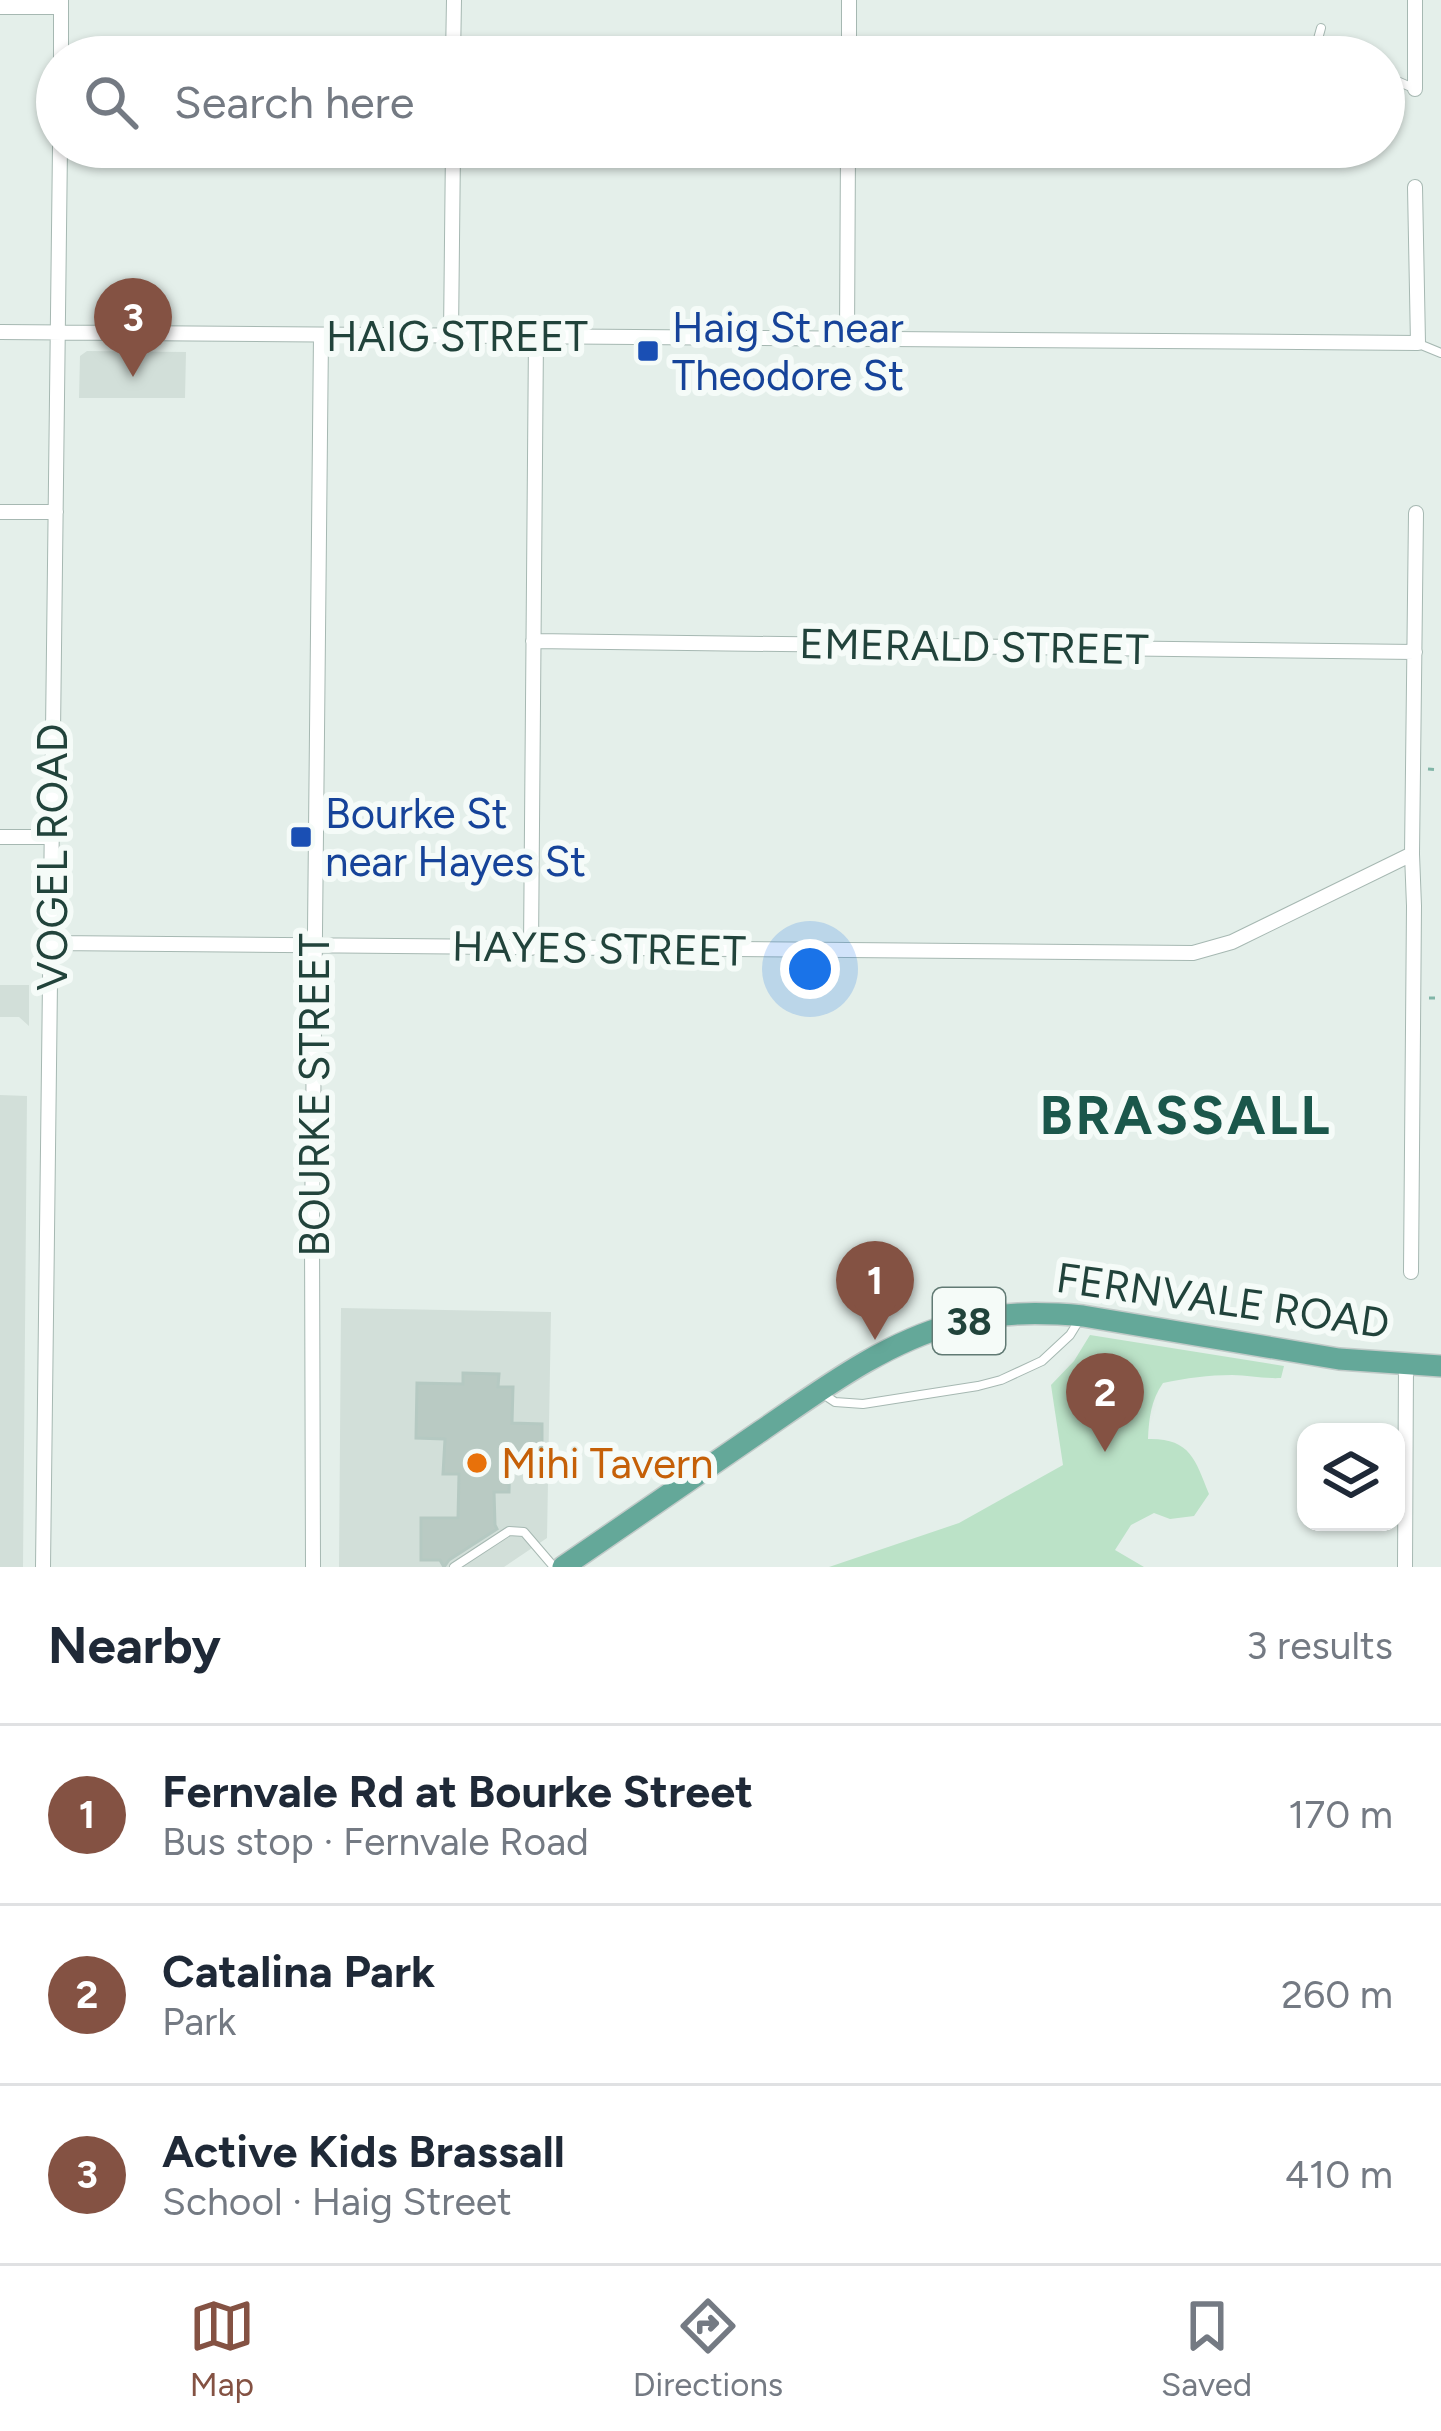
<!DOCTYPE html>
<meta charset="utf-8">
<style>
:root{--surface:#fff;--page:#f6f6f7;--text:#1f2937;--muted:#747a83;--line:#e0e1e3;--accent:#845243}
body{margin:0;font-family:Figtree,sans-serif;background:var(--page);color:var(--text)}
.controls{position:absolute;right:36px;bottom:36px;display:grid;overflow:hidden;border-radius:24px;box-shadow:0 3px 9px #0004}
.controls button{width:108px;height:108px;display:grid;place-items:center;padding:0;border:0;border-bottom:3px solid var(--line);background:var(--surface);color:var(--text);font:60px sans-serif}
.you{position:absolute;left:810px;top:969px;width:42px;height:42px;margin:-30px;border:9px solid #fff;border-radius:50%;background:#1a73e8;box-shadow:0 0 0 18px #1a73e833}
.badge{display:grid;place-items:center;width:78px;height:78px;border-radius:50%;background:var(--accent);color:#fff;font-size:39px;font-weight:700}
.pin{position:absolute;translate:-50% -99px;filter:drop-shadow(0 3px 6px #0008)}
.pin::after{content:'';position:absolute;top:63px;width:42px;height:36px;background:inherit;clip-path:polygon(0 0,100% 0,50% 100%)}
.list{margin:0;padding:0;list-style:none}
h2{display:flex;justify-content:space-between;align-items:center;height:156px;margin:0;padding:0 48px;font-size:51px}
h2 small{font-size:39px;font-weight:400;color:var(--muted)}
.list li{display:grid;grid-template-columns:78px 1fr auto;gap:36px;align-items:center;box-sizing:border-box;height:180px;padding:0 48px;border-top:3px solid var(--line)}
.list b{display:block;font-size:45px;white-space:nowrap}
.list p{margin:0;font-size:39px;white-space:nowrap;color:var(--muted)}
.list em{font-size:39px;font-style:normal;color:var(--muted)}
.icon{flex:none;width:66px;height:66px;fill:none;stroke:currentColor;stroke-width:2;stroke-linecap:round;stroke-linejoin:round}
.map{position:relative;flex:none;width:1441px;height:1567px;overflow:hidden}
.search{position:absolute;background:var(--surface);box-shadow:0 3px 9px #0004;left:36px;right:36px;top:36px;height:132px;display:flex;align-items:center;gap:30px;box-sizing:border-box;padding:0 42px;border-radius:66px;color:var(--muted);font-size:45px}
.sheet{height:696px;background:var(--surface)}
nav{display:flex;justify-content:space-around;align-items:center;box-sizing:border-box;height:168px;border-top:3px solid var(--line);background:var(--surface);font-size:33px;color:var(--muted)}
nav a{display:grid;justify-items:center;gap:6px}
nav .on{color:var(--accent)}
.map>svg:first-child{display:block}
</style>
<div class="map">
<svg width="1441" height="1567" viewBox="0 0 1441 1567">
<rect width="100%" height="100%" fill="#e4efea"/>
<!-- built -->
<path fill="#d2dfd9" d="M87,351L186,352L185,398H79L80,356Z
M0,985H29V1026L19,1017H0Z
M0,1095L27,1096L23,1567H0Z
M341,1308L551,1312L547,1538L504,1567H339Z"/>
<!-- green -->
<path fill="#bbe2c7" d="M1090,1335L1284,1366L1281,1378C1264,1379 1249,1375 1232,1375C1209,1375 1186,1378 1163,1383C1151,1400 1149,1418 1148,1439C1190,1438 1195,1459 1209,1494L1194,1516L1170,1519L1154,1513L1131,1525L1115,1550L1144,1567H829L959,1523L1063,1465L1051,1385L1074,1361Z"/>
<!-- building -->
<path fill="#b9cac3" stroke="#b5c9c2" stroke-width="3" d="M463,1373L499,1374L498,1387H513L512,1423L542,1424V1453L510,1452L509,1492H494L495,1525L497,1529L449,1560L444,1567L440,1560H421V1518H458L459,1474H443L445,1439L416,1438L417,1383L463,1384Z"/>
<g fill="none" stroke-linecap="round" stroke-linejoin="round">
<!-- service casing -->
<g stroke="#a6b8b2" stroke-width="10">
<path id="service" d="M1313,57L1321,28
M1384,80H1395L1413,88
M1419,344L1441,353
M820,1392L835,1402L863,1404L978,1386L1001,1380L1042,1361L1070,1335L1078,1322
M454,1567L509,1531L524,1532L554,1567"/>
</g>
<!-- minor casing -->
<g stroke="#a6b8b2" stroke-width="16">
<path id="minor" d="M0,7H61
M61,57V0
M453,57L454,0
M849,57V0
M1415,89V0
M0,332L1418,343L1415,187
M451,335L453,147
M847,339L848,147
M0,512H56
M533,641L1415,652
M0,837H52
M52,943L1193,953L1232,942L1412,854
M531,948L536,336
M1411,1272L1414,906L1412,854L1416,513
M43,1567L60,147
M313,1567L312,1230L321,335
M1405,1567L1406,1364"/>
</g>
<!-- primary casing -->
<g stroke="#c1cac8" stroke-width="24">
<path id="primary" d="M563,1567C629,1522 695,1477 761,1431C821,1390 883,1343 954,1324C997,1312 1039,1312 1083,1316L1339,1359L1441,1366"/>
</g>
<!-- path -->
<path stroke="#81b5a7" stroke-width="3" stroke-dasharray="6 9" stroke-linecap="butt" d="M1428,769L1441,770
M1429,998H1441"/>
<!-- service -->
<use href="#service" stroke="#fff" stroke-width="8"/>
<!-- minor -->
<use href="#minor" stroke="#fff" stroke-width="14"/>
<!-- primary -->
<use href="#primary" stroke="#64a899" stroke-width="21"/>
</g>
<!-- markers -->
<g fill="#1a4fb4" stroke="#f5fbf8" stroke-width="4.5">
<rect x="636" y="339" width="24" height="24" rx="6"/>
<rect x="289" y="825" width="24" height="24" rx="6"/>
</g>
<circle fill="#e8710a" stroke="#f5fbf8" stroke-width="4.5" cx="477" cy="1463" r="12"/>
<g text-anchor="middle" stroke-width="12" stroke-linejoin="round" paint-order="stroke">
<!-- shield labels -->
<rect fill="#f5fbf8" stroke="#617a74" stroke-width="3" x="933" y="1288" width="72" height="66" rx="9"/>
<g font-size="39" font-weight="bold" fill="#21433b">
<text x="969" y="1335">38</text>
</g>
<!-- transit labels -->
<g font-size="42" fill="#164399" stroke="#f5fbf8" text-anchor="start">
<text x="672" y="342">Haig St near<tspan x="672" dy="48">Theodore St</tspan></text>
<text x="325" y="828">Bourke St<tspan x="325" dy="48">near Hayes St</tspan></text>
</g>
<!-- street labels -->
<g font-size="42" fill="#21433b" stroke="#f5fbf8">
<text x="457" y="351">HAIG STREET</text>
<text transform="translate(974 646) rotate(1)" y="15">EMERALD STREET</text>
<text transform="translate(52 857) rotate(-90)" y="15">VOGEL ROAD</text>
<text transform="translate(599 948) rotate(1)" y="15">HAYES STREET</text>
<text transform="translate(314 1095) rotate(-90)" y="15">BOURKE STREET</text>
<text transform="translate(1223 1300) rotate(8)" y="15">FERNVALE ROAD</text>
</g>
<!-- food labels -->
<g font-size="42" fill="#c56008" stroke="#f5fbf8" text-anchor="start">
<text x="501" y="1478">Mihi Tavern</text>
</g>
<!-- district labels -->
<g font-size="54" font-weight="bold" letter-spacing="3" fill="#1b574b" stroke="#f5fbf8">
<text x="1186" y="1134">BRASSALL</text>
</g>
</g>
</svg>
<div class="controls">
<button><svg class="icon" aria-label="layers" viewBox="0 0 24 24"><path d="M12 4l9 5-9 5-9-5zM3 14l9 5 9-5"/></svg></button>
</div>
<div class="you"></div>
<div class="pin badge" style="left:875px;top:1340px">1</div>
<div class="pin badge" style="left:1105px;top:1452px">2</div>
<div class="pin badge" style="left:133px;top:377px">3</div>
<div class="search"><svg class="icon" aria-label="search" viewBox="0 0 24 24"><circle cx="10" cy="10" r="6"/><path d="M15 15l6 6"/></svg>Search here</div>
</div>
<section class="sheet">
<h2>Nearby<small>3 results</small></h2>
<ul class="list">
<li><span class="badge">1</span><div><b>Fernvale Rd at Bourke Street</b><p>Bus stop · Fernvale Road</p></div><em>170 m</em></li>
<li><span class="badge">2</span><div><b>Catalina Park</b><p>Park</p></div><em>260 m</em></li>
<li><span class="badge">3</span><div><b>Active Kids Brassall</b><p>School · Haig Street</p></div><em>410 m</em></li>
</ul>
</section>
<nav>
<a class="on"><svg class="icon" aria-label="map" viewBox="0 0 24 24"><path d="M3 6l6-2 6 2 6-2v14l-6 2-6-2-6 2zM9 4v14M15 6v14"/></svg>Map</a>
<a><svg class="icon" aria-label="directions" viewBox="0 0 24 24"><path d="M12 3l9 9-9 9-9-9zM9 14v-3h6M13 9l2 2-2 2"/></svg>Directions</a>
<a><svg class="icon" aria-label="saved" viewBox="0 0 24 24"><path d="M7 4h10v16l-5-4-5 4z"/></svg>Saved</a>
</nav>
